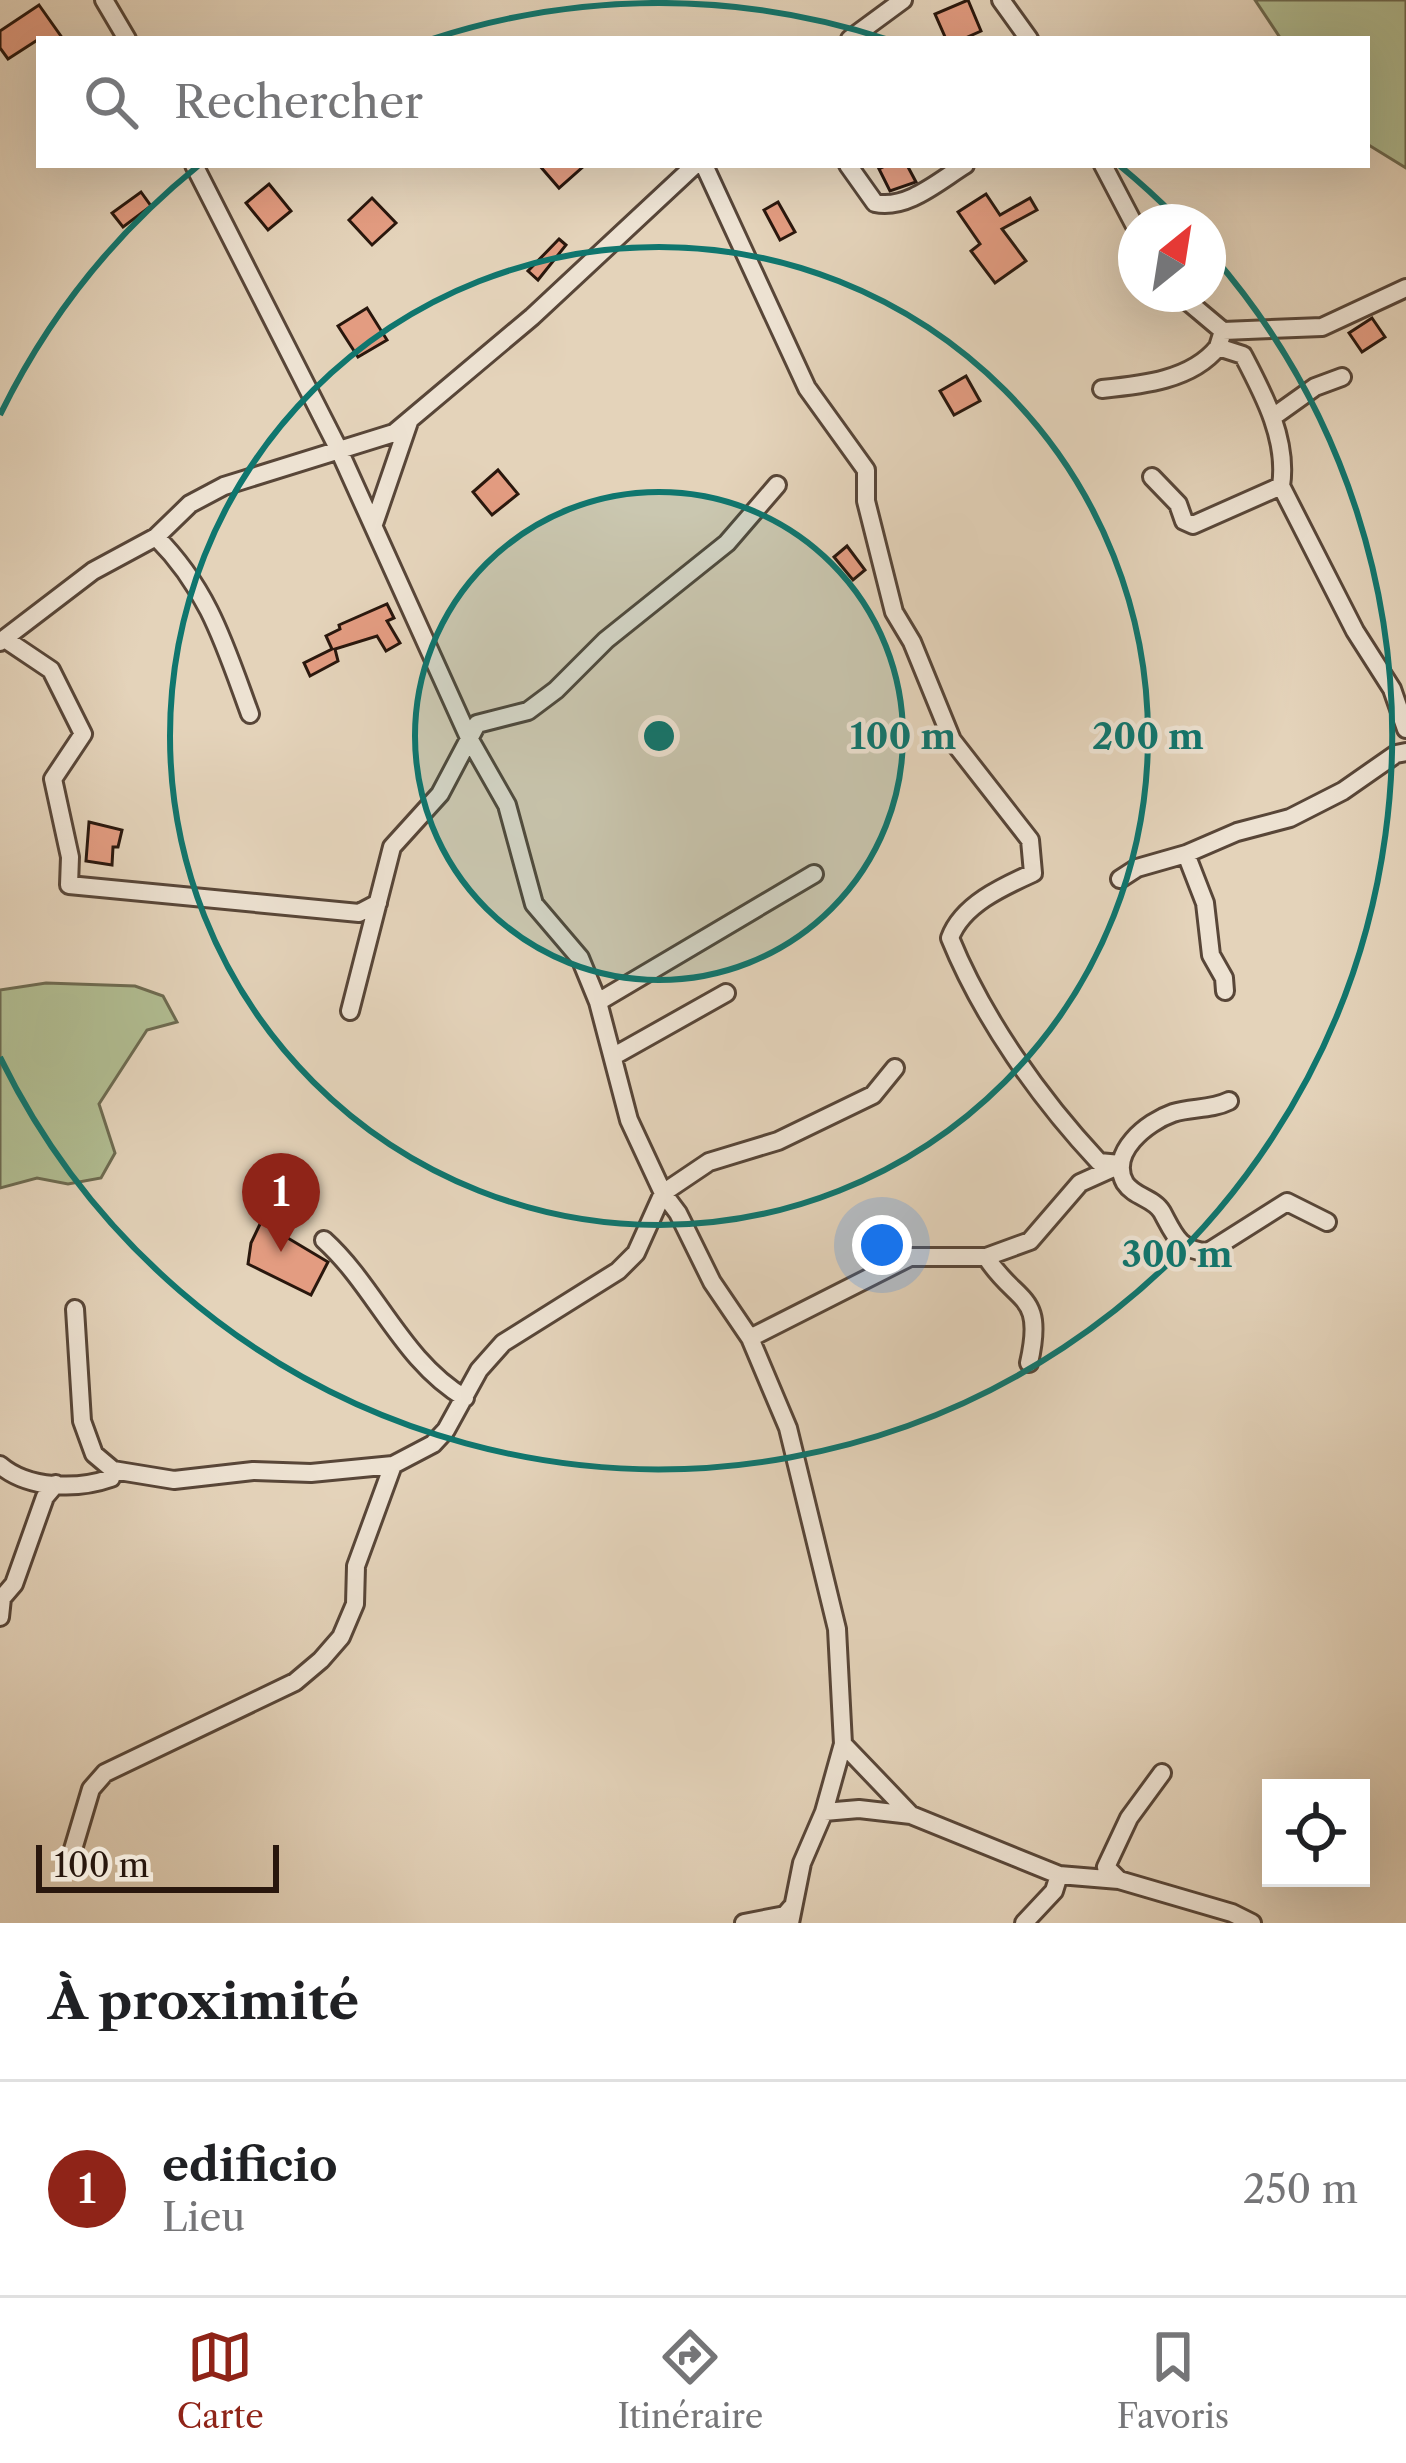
<!DOCTYPE html>
<html lang="fr">
<meta charset="utf-8">
<style>
:root{--surface:#fff;--page:#f2f2f2;--text:#202124;--muted:#757577;--line:#e0e0e0;--accent:#8f2418}
body{margin:0;font-family:"Libre Caslon Text",serif;background:var(--page);color:var(--text)}
.controls{position:absolute;right:36px;bottom:36px;display:grid;overflow:hidden;border-radius:0px;box-shadow:0 12px 48px #0002}
.controls button{width:108px;height:108px;display:grid;place-items:center;padding:0;border:0;border-bottom:3px solid var(--line);background:var(--surface);color:var(--text);font:60px sans-serif}
.compass{position:absolute;left:1118px;top:204px;width:108px;height:108px;border-radius:50%;background:var(--surface);box-shadow:0 12px 48px #0002;rotate:30deg}
.scale{position:absolute;left:36px;bottom:30px;width:243px;box-sizing:border-box;padding-left:12px;border:6px solid #29170d;border-top:0;font-size:33px;line-height:42px;white-space:nowrap;color:#29170d;-webkit-text-stroke:9px #ede2d2;paint-order:stroke}
.you{position:absolute;left:882px;top:1245px;width:42px;height:42px;margin:-30px;border:9px solid #fff;border-radius:50%;background:#1a73e8;box-shadow:0 0 0 18px #1a73e833}
.badge{display:grid;place-items:center;width:78px;height:78px;border-radius:50%;background:var(--accent);color:#fff;font-size:39px;font-weight:700}
.pin{position:absolute;translate:-50% -99px;filter:drop-shadow(0 3px 6px #0008)}
.pin::after{content:'';position:absolute;top:63px;width:42px;height:36px;background:inherit;clip-path:polygon(0 0,100% 0,50% 100%)}
.list{margin:0;padding:0;list-style:none}
h2{display:flex;justify-content:space-between;align-items:center;height:156px;margin:0;padding:0 48px;font-size:51px}
h2 small{font-size:39px;font-weight:400;color:var(--muted)}
.list li{display:grid;grid-template-columns:78px 1fr auto;gap:36px;align-items:center;box-sizing:border-box;height:216px;padding:0 48px;border-top:3px solid var(--line)}
.list b{display:block;font-size:45px;white-space:nowrap}
.list p{margin:0;font-size:39px;white-space:nowrap;color:var(--muted)}
.list em{font-size:39px;font-style:normal;color:var(--muted)}
.icon{flex:none;width:66px;height:66px;fill:none;stroke:currentColor;stroke-width:2;stroke-linecap:round;stroke-linejoin:round}
.map{position:relative;flex:none;width:1406px;height:1923px;overflow:hidden}
.search{position:absolute;background:var(--surface);box-shadow:0 12px 48px #0002;left:36px;right:36px;top:36px;height:132px;display:flex;align-items:center;gap:30px;box-sizing:border-box;padding:0 42px;border-radius:0px;color:var(--muted);font-size:45px}
.sheet{height:372px;background:var(--surface)}
nav{display:flex;justify-content:space-around;align-items:center;box-sizing:border-box;height:168px;border-top:3px solid var(--line);background:var(--surface);font-size:33px;color:var(--muted)}
nav a{display:grid;justify-items:center;gap:6px}
nav .on{color:var(--accent)}
.map>svg:first-child{display:block}
</style>
<div class="map">
<svg width="1406" height="1923" viewBox="0 0 1406 1923">
<rect width="100%" height="100%" fill="#e4d3ba"/>
<filter id="stains"><feTurbulence type="fractalNoise" baseFrequency=".00167" numOctaves="4"/><feColorMatrix values="0 0 0 0 .2 0 0 0 0 .09 0 0 0 0 .02 0 0 0 .5 -.17"/></filter>
<radialGradient id="worn" r=".72"><stop offset=".6" stop-color="#630" stop-opacity="0"/><stop offset="1" stop-color="#630" stop-opacity=".3"/></radialGradient>
<!-- green -->
<path fill="#b1bd92" stroke="#6d6a50" stroke-width="3" d="M1255,0H1406V168L1367,144V39H1281Z
M46,983L135,986L163,996L177,1022L147,1030L99,1104L115,1153L101,1178L68,1184L37,1178L0,1188V990Z"/>
<!-- building -->
<path fill="#e39c81" stroke="#29170d" stroke-width="3" d="M968,0L981,31L963,39H946L935,14Z
M39,5L63,39H39L8,59L0,48V31Z
M539,165H585L559,188Z
M887,165H907L916,182L890,191L879,169Z
M269,184L291,211L268,230L246,203Z
M141,192L151,206L123,227L112,213Z
M986,194L1000,215L1030,198L1037,210L1002,229L1026,261L995,283L971,251L980,244L958,212Z
M372,198L396,223L372,245L349,220Z
M778,202L795,232L780,240L764,210Z
M559,239L566,245L538,280L528,271Z
M367,308L387,340L358,357L338,326Z
M1372,318L1385,337L1362,352L1349,333Z
M966,376L980,401L954,415L940,391Z
M498,470L518,494L492,515L473,492Z
M847,546L865,570L853,580L834,557Z
M387,604L394,618L387,621L400,643L386,651L377,636L335,649L338,661L310,676L304,663L332,649L326,636L340,629L339,625Z
M89,822L122,830L118,847H113L112,865L86,861Z
M261,1222L328,1262L311,1295L248,1264L251,1243Z"/>
<g fill="none" stroke-linecap="round" stroke-linejoin="round">
<!-- minor casing -->
<g stroke="#584638" stroke-width="22">
<path id="minor" d="M104,0L127,39
M1001,0L1029,39
M850,39L903,0
M194,165L338,448L470,740L507,805L534,904L580,958L598,1002L629,1120L663,1193L678,1213L712,1282L750,1338L788,1428L837,1629L843,1744L824,1812L802,1863L790,1923
M704,165L807,388L866,470V501L894,612L912,642L952,740L1030,840L1033,873C1002,887 962,905 950,938C983,1019 1040,1099 1099,1162L1120,1164
M848,165L875,203C907,210 939,181 965,165
M1103,165L1136,228
M1179,294L1223,331L1322,327L1406,288
M1223,331L1218,347L1243,355C1264,395 1288,440 1281,486L1355,631L1392,689L1406,729
M1102,389C1142,385 1192,380 1218,347
M1273,417L1315,387L1342,377
M1152,477L1178,504L1184,521L1193,525L1281,486
M374,524L409,422
M156,537C209,590 225,646 250,714
M5,639L51,670L83,734L53,779L70,857L69,885L359,913L378,903
M0,642L93,571L156,537L190,504L224,486L394,433L532,317L695,165
M1186,854L1205,903L1211,955L1224,978L1225,991
M1120,879L1137,868L1186,854L1237,832L1290,818L1343,791L1396,754L1406,752
M598,1002L814,874
M350,1011L392,847L440,794L477,724L528,711L556,690L606,640L727,543L777,485
M614,1056L726,993
M1229,1101C1211,1110 1191,1107 1173,1113C1147,1122 1108,1153 1125,1183C1134,1197 1154,1198 1162,1212C1174,1234 1179,1251 1208,1252L1287,1202L1327,1222
M324,1240C376,1287 402,1361 465,1398
M986,1257C1017,1305 1045,1292 1029,1363
M75,1309L82,1421L94,1454L113,1470L174,1480L253,1471L311,1473L393,1465L433,1444L446,1430L479,1370L503,1343L618,1271L636,1253L663,1193L709,1162L778,1141L873,1095L895,1068
M750,1338L910,1257H986L1030,1241L1080,1183L1120,1165
M0,1465C28,1489 77,1490 111,1478L113,1470
M0,1617L2,1598L14,1584L45,1497L56,1484
M843,1744L911,1815L1059,1875L1119,1880L1232,1913L1252,1923
M824,1812L859,1809L911,1815
M71,1856L91,1789L105,1773L295,1682L321,1660L341,1637L355,1604L356,1566L393,1465
M1118,1879L1106,1867L1129,1818L1162,1773
M744,1923L785,1915L791,1908
M1024,1923L1054,1891L1059,1875"/>
</g>
<!-- minor -->
<use href="#minor" stroke="#ede2d2" stroke-width="16"/>
</g>
<!-- distance rings -->
<circle cx="659" cy="736" r="244" fill="#0f766e" fill-opacity=".12"/>
<g fill="none" stroke="#0f766e" stroke-width="6">
<circle cx="659" cy="736" r="244"/>
<circle cx="659" cy="736" r="489"/>
<path d="M0 415A733 733 0 0 1 198 166M432 39A733 733 0 0 1 886 39M1120 166A733 733 0 0 1 1177 218M1212 255A733 733 0 1 1 0 1057"/>
</g>
<circle cx="659" cy="736" r="18" fill="#0f766e" stroke="#ede2d2" stroke-width="6"/>
<g font-size="36" text-anchor="middle" font-weight="bold" fill="#0f766e" stroke="#ede2d2" stroke-width="9" stroke-linejoin="round" paint-order="stroke">
<text x="903" y="749">100 m</text>
<text x="1148" y="749">200 m</text>
<text x="1177" y="1267">300 m</text>
</g>
<rect width="100%" height="100%" filter="url(#stains)"/>
<rect width="100%" height="100%" fill="url(#worn)"/>
</svg>
<div class="controls">
<button><svg class="icon" aria-label="locate" viewBox="0 0 24 24"><circle cx="12" cy="12" r="6"/><path d="M12 2v4M12 18v4M2 12h4M18 12h4"/></svg></button>
</div>
<svg class="compass" viewBox="-18 -18 36 36"><path d="M0-13l5 13h-10z" fill="#e53935"/><path d="M0 13l5-13h-10z" fill="#757577"/></svg>
<div class="scale">100 m</div>
<div class="you"></div>
<div class="pin badge" style="left:281px;top:1252px">1</div>
<div class="search"><svg class="icon" aria-label="search" viewBox="0 0 24 24"><circle cx="10" cy="10" r="6"/><path d="M15 15l6 6"/></svg>Rechercher</div>
</div>
<section class="sheet">
<h2>À proximité<small></small></h2>
<ul class="list">
<li><span class="badge">1</span><div><b>edificio</b><p>Lieu</p></div><em>250 m</em></li>
</ul>
</section>
<nav>
<a class="on"><svg class="icon" aria-label="map" viewBox="0 0 24 24"><path d="M3 6l6-2 6 2 6-2v14l-6 2-6-2-6 2zM9 4v14M15 6v14"/></svg>Carte</a>
<a><svg class="icon" aria-label="directions" viewBox="0 0 24 24"><path d="M12 3l9 9-9 9-9-9zM9 14v-3h6M13 9l2 2-2 2"/></svg>Itinéraire</a>
<a><svg class="icon" aria-label="saved" viewBox="0 0 24 24"><path d="M7 4h10v16l-5-4-5 4z"/></svg>Favoris</a>
</nav>
